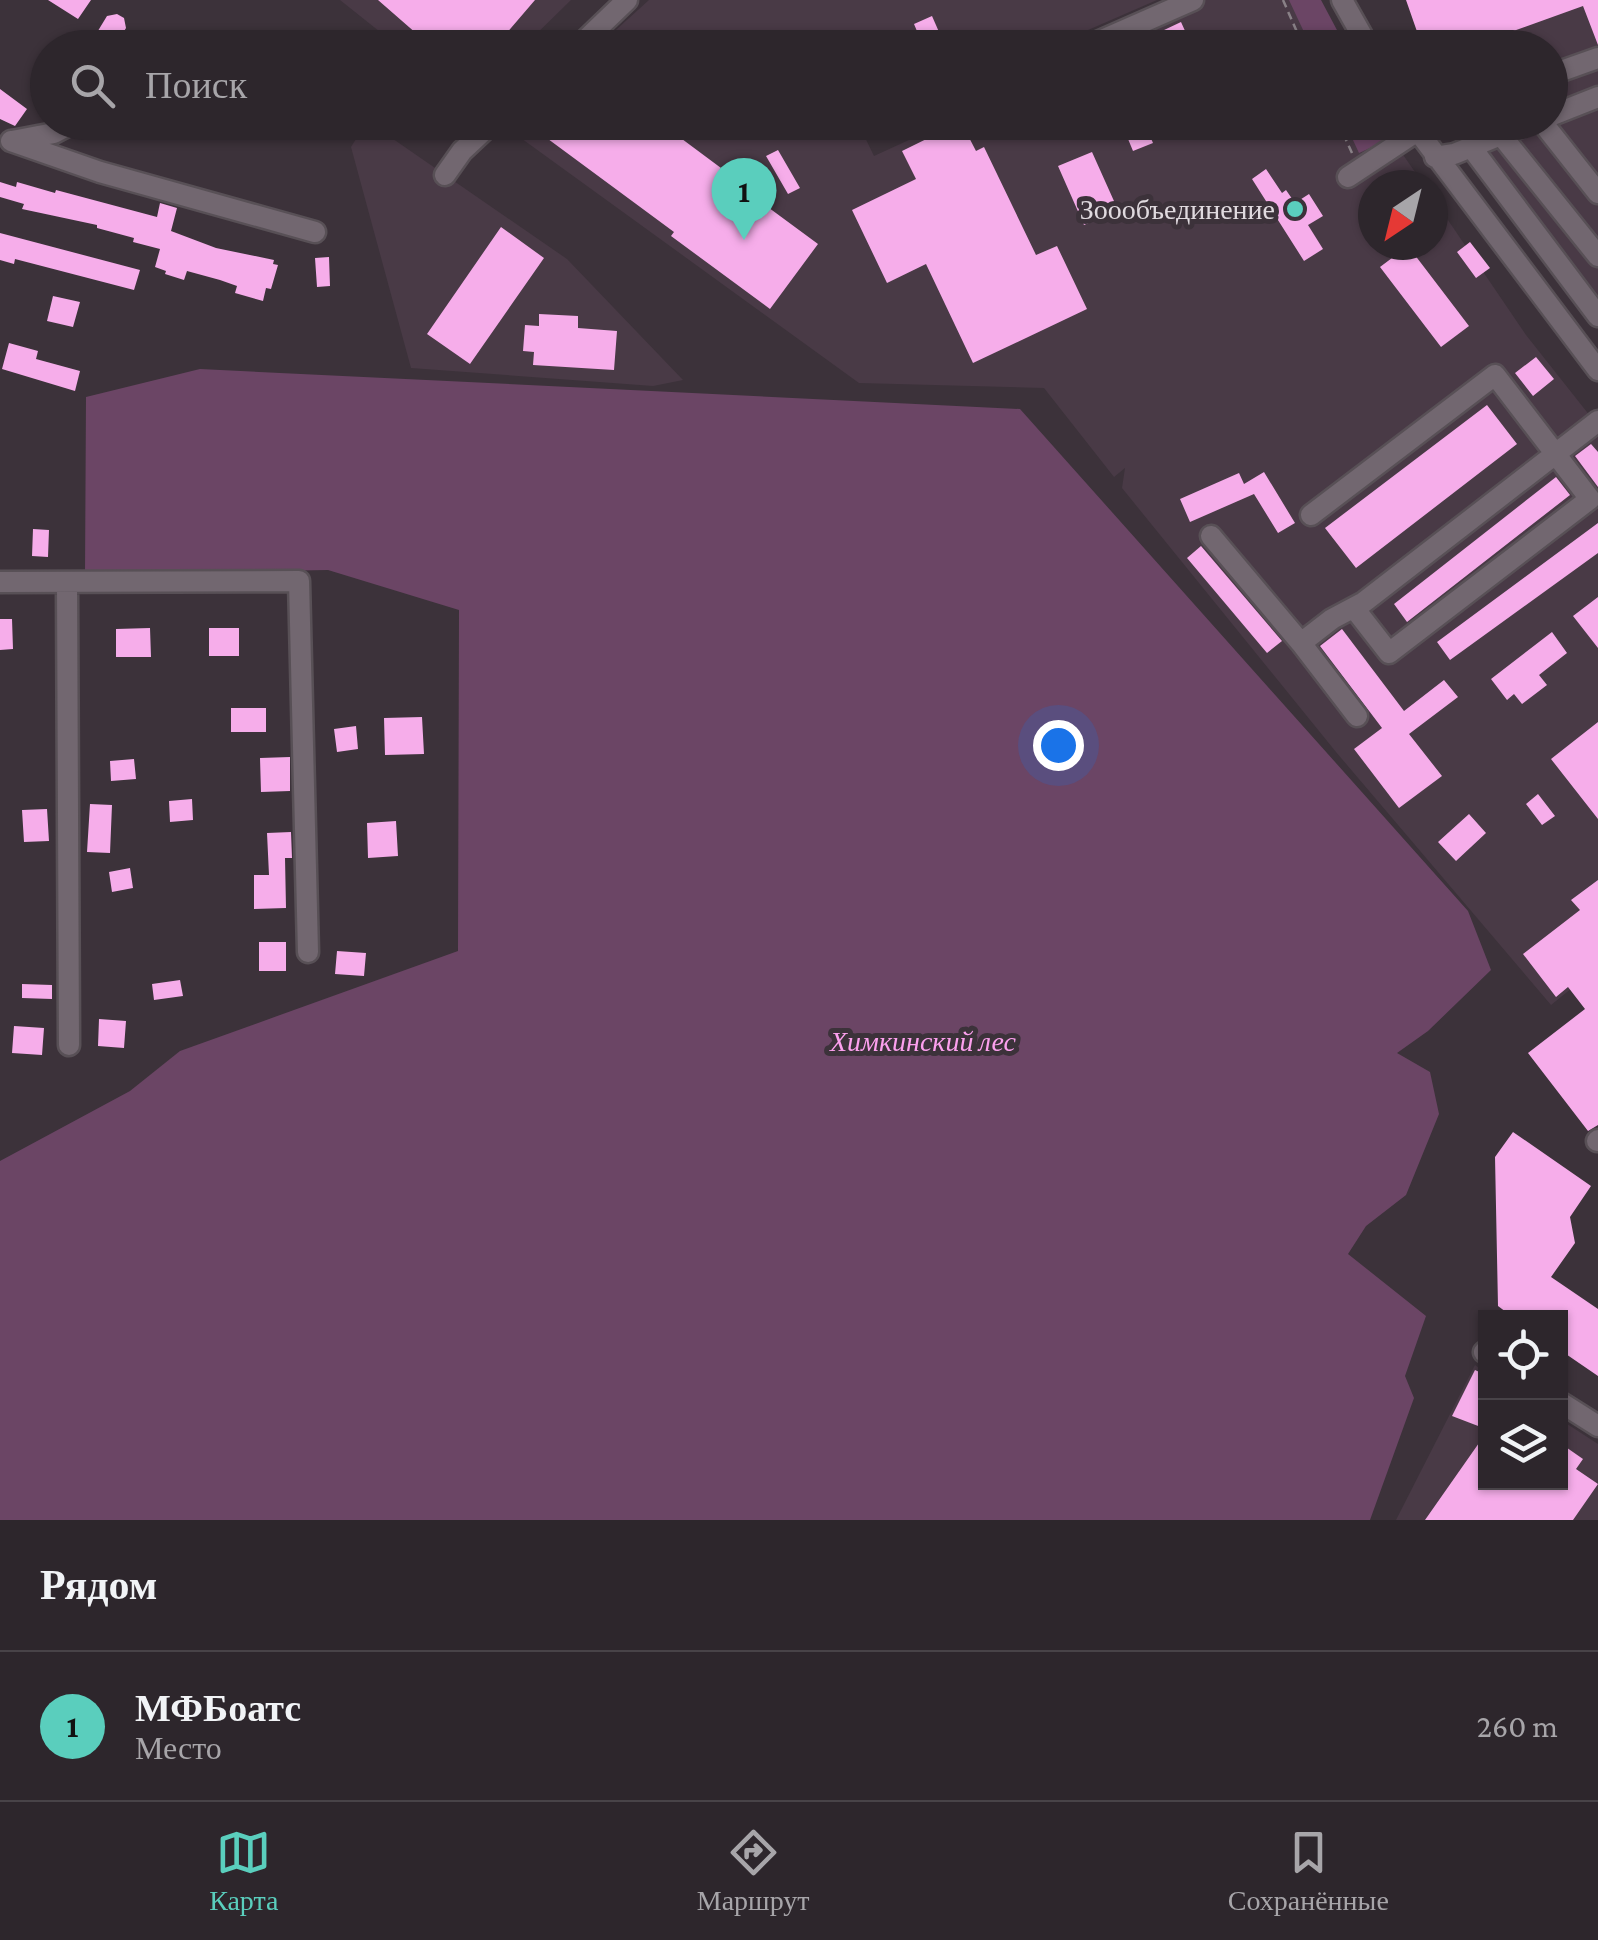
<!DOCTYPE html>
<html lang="ru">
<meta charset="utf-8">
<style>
:root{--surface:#2d262c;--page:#352e34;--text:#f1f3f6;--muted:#a7a5a9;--line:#484348;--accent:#5acebd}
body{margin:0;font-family:"Crimson Pro",serif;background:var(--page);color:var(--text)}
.controls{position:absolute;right:30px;bottom:30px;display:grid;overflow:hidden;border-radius:0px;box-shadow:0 2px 8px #0004}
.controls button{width:90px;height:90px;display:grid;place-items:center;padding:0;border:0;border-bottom:2px solid var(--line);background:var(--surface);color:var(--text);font:50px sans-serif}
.compass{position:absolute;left:1358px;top:170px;width:90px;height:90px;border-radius:50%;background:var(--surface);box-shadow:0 2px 8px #0004;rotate:215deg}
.you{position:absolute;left:1058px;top:745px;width:35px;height:35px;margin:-25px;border:8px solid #fff;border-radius:50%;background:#1a73e8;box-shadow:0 0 0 15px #1a73e833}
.badge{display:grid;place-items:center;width:65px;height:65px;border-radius:50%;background:var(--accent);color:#111;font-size:32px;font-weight:700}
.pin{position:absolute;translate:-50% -82px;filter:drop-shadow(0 2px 5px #0008)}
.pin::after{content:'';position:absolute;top:52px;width:35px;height:30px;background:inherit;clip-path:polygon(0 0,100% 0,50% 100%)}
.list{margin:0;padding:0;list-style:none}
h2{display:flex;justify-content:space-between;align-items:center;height:130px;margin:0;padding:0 40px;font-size:42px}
h2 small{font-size:32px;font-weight:400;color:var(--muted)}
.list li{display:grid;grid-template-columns:65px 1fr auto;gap:30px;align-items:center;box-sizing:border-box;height:150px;padding:0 40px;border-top:2px solid var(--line)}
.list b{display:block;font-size:38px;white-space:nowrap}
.list p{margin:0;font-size:32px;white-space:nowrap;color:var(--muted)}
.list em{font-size:32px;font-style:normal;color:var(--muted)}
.icon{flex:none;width:55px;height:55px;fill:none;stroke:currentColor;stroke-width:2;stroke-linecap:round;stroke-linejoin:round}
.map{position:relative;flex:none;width:1598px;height:1520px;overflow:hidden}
.search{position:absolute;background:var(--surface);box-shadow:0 2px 8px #0004;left:30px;right:30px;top:30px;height:110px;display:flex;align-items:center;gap:25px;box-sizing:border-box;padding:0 35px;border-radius:55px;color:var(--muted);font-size:38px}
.sheet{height:280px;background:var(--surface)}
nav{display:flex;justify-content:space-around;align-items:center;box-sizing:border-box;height:140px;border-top:2px solid var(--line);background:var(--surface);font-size:28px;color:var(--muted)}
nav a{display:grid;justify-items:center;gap:5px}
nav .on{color:var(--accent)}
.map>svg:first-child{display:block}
</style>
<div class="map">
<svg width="1598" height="1520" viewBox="0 0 1598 1520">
<rect width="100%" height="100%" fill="#3c323a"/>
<!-- built -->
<path fill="#493a46" d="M340,0H571L522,48L399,47Z
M649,0H1157L1049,47H918L913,38L890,48H596Z
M1202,0H1300L1329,48H1095Z
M1415,0H1598V301L1467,123L1550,122V48L1432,47Z
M512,122L858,123L874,156L946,123H1381L1424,185H1373V245H1433V198L1526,335L1598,426V967L1551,1005L1336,752L1122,488L1125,468L1114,477L1044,388L859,383L507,128Z
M366,123H370L567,259L683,380L653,386L411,368L351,147Z
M1475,1365L1485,1372L1486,1482H1560L1561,1420L1598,1444V1520H1396Z"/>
<!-- green -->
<path fill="#6b4565" d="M1289,0H1321L1346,47H1311Z
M1345,123H1384L1392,138L1359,153Z
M200,369L1020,409L1468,911L1491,970L1428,1031L1397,1053L1430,1072L1439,1114L1406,1195L1366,1226L1348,1254L1426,1316L1405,1376L1414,1398L1370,1520H0V1161L130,1091L180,1051L458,951L459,610L328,570L85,574L86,397Z"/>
<!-- building -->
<path fill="#f6adea" d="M48,0H91L78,19Z
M378,0H535L494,48H433Z
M1406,0H1598V45L1583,6L1466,48H1443L1439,37L1421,43Z
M117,14L124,18L126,28L114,48H106L93,39L107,16Z
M932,16L946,48H924L914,24Z
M1181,22L1191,44L1183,48H1126Z
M0,89L27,109L15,126L0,119Z
M554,122H688L678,136L721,168L719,171L818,244L770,309L671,236L674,232L544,136Z
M961,122L976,151L984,147L1036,255L1057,246L1087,309L973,363L926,264L887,283L852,210L916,179L902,151Z
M1121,122H1144L1153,143L1133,151Z
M778,150L800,188L788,194L766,156Z
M1092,152L1118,210L1084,225L1058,166Z
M1266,169L1282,193L1286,190L1295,203L1309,194L1323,216L1308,225L1323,249L1304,261L1252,179Z
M0,182L16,187L17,182L55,193L56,190L157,217L160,203L177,208L171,231L216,248L274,260L273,264L278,265L271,289L266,288L263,301L235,293L237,286L220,280L187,271L184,280L165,274L166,271L155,267L160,249L133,242L134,238L97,228V225L22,209L24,204L0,197Z
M501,227L544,258L470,364L427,334Z
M0,233L140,270L134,290L15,259L14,264L0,260Z
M1470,242L1490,268L1476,278L1457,252Z
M1408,246L1469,326L1441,347L1380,267Z
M329,257L330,286L317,287L315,258Z
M53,296L80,302L73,327L47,321Z
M539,314L578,316V328L617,331L614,370L533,365L534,352L523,351L525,325L539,326Z
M9,343L38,351L36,359L80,371L75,391L2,369Z
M1536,357L1554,379L1533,396L1515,373Z
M1487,405L1517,444L1356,568L1325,528Z
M1591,444L1598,452V487L1575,456Z
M1264,472L1295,523L1278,533L1254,494L1190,522L1180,499L1239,473L1244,484Z
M1556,477L1570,495L1407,622L1394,604Z
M1598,523V553L1450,660L1437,642Z
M33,529L49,530L48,557L32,556Z
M1201,546L1282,641L1267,653L1187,558Z
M1598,597V648L1573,616Z
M0,619H12L13,649L0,650Z
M150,628L151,657H116V629Z
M209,628H239V656H209Z
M1342,629L1404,711L1444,680L1458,697L1409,734L1442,776L1399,808L1354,749L1382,728L1320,646Z
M1552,632L1567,653L1539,675L1547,685L1522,704L1514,694L1507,700L1491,679Z
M231,708H266V732H231Z
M422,717L424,754L385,755L384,718Z
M1598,722V819L1551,759Z
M356,726L358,749L337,752L334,729Z
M290,757V791L261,792L260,758Z
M134,759L136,779L111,781L110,761Z
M1538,794L1555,816L1542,825L1526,804Z
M192,799L193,820L170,822L169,801Z
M90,804L112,805L110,853L87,852Z
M47,809L49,841L24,842L22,810Z
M1469,814L1486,833L1456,861L1438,842Z
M396,821L398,856L368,858L367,823Z
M291,832L292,858H285L286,908L254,909V875H269L267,833Z
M130,868L133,888L112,892L109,872Z
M1598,880V1125L1588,1131L1528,1053L1585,1009L1568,987L1556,997L1523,954L1580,910L1571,900Z
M259,942H286V971H259Z
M337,951L366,953L364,976L335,974Z
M180,980L183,996L154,1000L152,984Z
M22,984L52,985V999L22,998Z
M99,1019L126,1021L124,1048L98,1046Z
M14,1026L44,1028L42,1055L12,1053Z
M1513,1132L1591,1186L1570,1217L1575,1243L1551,1277L1598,1309V1376L1560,1350V1318H1514L1498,1306L1495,1157Z
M1475,1370L1486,1375V1429L1452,1416Z
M1486,1433V1482H1560V1443L1583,1459L1576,1469L1598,1484L1573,1520H1425Z"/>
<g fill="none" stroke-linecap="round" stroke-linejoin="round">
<!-- minor casing -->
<g stroke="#585056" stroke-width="25">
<path id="minor" d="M1342,0L1369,48
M577,48L627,0
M1084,48L1193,0
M1550,75L1598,58
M1550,116L1598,97
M1411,122L1598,370
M1542,122L1598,193
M1501,135L1598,256
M11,141L100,172L315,232
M12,141L54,133L75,122
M1471,147L1598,316
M1435,157L1454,154L1533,122
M445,175L462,151L493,122
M1348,177L1416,132L1436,122
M1311,515L1495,375L1590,499L1389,653L1354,608
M1211,536L1301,643
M0,582L299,581L308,952
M67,582L69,1045
M1357,716L1301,643L1332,619L1364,602L1598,421
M1597,1141L1598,1140
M1484,1352L1486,1353
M1560,1402L1598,1426"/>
</g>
<!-- path -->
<path stroke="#898187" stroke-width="2.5" stroke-dasharray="8 5" stroke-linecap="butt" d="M1283,0L1304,48
M1338,122L1352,153"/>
<!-- minor -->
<use href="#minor" stroke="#726770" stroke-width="20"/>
</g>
<!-- markers -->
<circle fill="#5acebd" stroke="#3c323a" stroke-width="4" cx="1295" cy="209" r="10"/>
<g text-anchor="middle" stroke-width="10" stroke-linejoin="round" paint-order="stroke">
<!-- poi labels -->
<g font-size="28" fill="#e0dadf" stroke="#3c323a" text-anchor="end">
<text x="1275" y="219">Зоообъединение</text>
</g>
<!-- park labels -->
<g font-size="28" font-style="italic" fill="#fca0ee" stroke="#3c323a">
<text x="923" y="1051">Химкинский лес</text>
</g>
</g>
</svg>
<div class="controls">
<button><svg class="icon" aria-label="locate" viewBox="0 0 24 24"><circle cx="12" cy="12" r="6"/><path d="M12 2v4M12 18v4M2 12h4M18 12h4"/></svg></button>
<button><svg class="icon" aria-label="layers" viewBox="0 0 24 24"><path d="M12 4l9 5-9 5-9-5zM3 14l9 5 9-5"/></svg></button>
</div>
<svg class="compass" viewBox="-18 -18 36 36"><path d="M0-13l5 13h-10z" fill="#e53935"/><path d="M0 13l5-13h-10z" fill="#a7a5a9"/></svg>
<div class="you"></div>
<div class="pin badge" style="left:744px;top:240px">1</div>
<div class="search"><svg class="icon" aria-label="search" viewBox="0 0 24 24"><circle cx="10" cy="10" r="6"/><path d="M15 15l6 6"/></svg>Поиск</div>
</div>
<section class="sheet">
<h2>Рядом<small></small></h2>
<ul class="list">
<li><span class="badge">1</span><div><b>МФБоатс</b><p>Место</p></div><em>260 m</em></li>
</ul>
</section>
<nav>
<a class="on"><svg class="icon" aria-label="map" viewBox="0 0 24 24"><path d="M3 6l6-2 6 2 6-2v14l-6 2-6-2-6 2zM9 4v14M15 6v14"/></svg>Карта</a>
<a><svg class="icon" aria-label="directions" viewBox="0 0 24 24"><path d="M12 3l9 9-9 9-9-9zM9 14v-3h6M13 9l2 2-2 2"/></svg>Маршрут</a>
<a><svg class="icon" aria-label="saved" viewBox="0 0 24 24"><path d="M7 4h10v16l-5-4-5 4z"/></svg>Сохранённые</a>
</nav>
